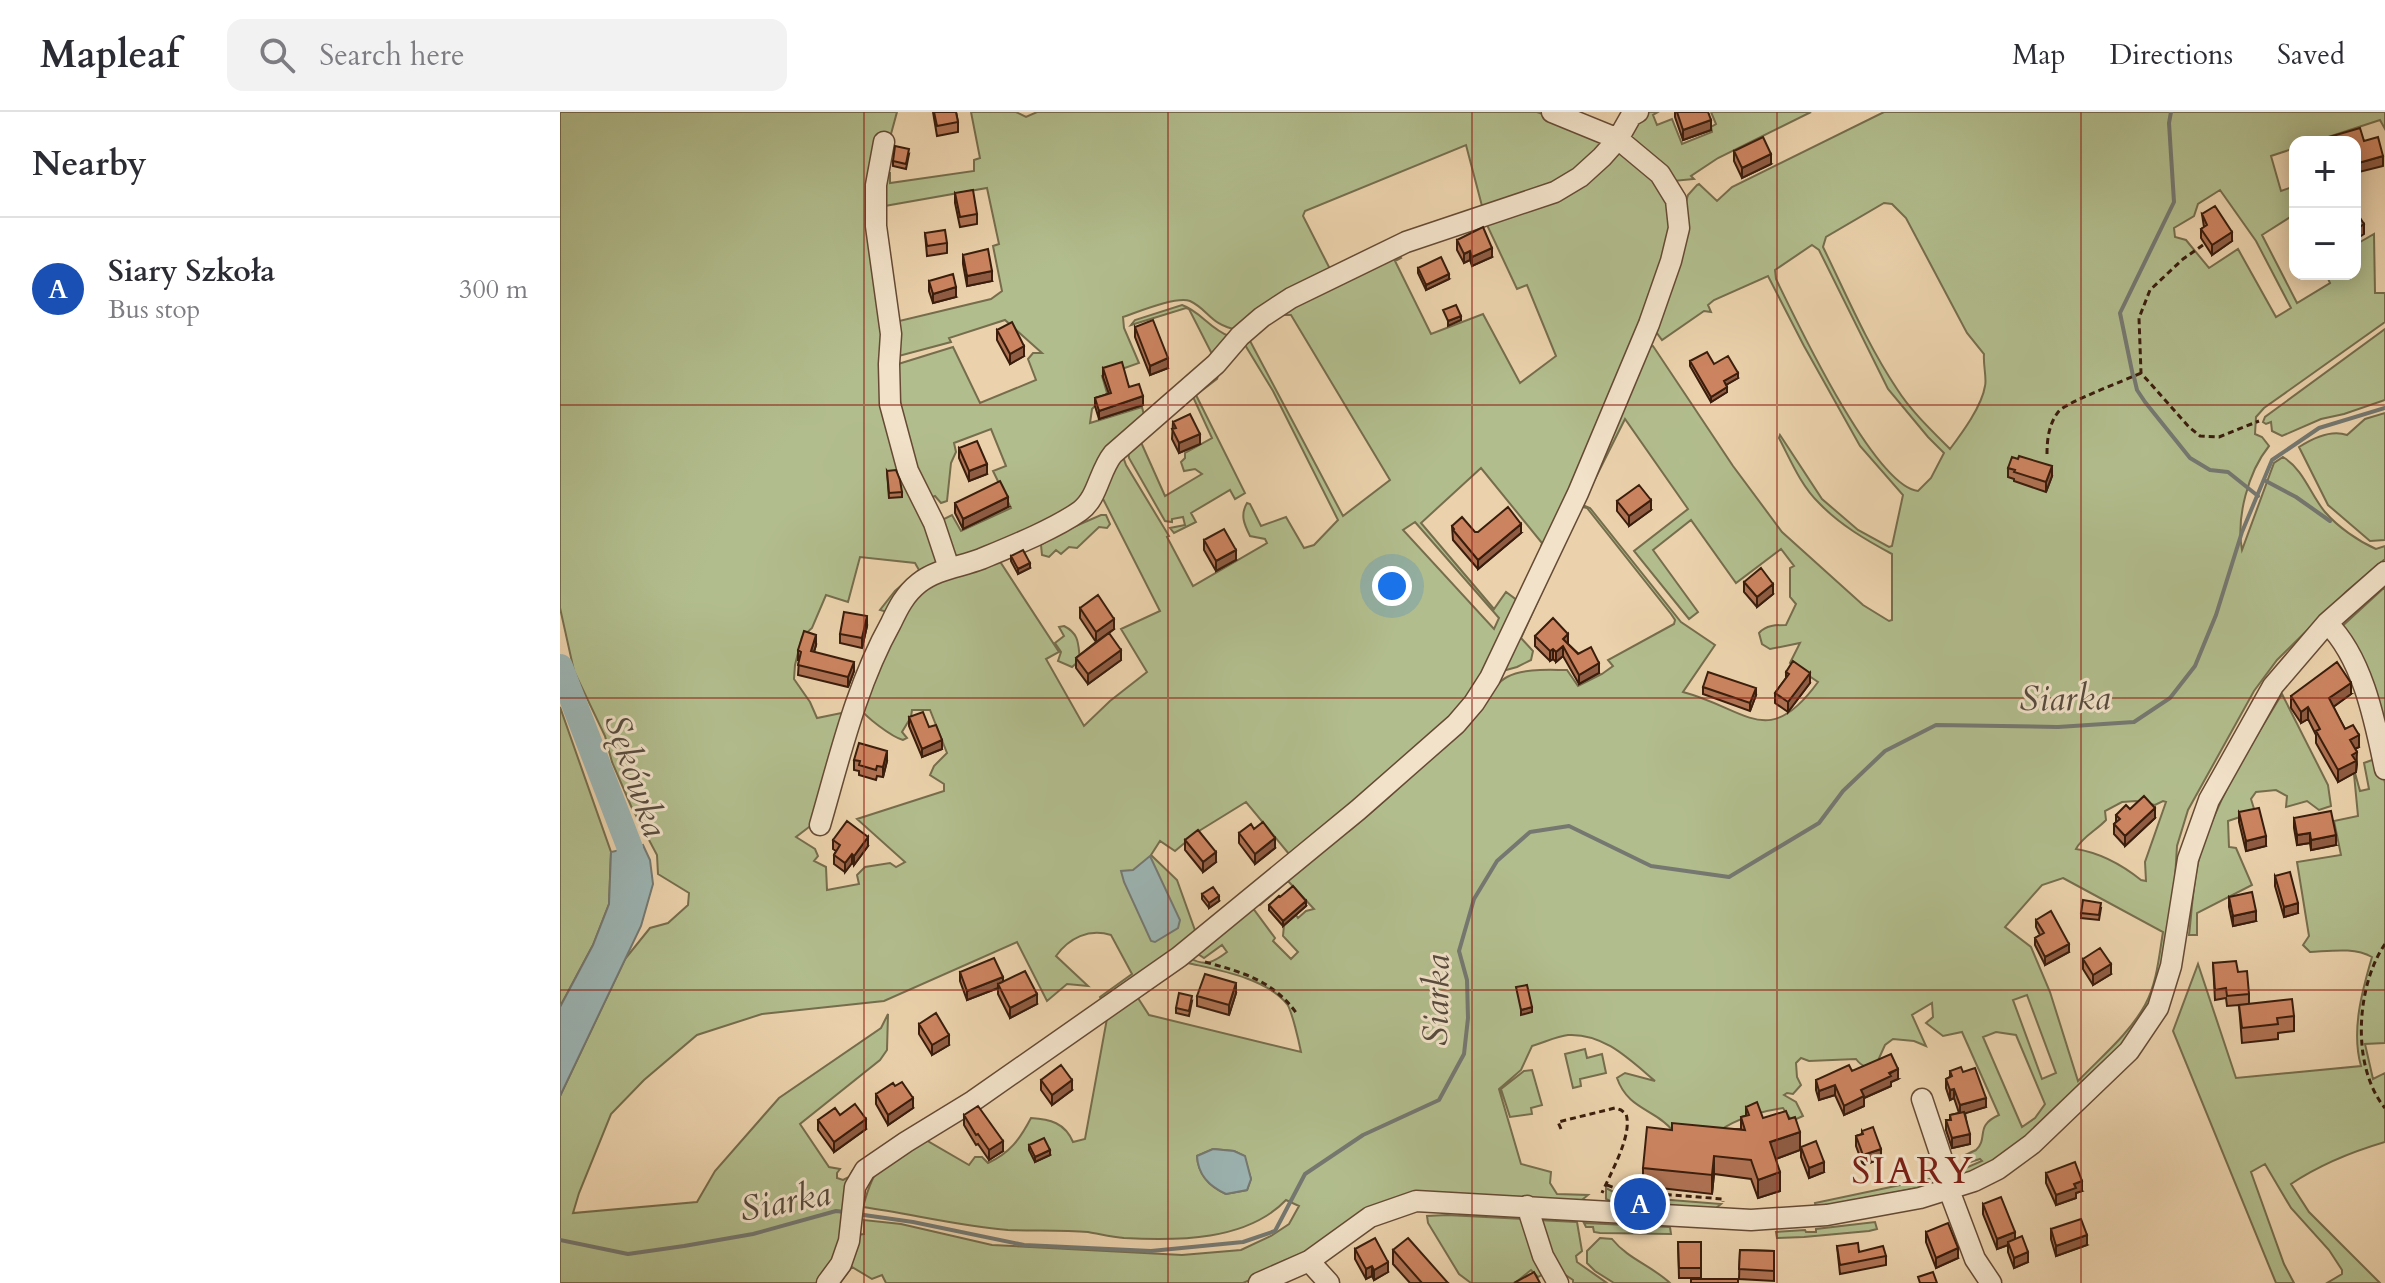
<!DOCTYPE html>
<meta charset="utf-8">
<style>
:root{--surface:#fff;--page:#f2f2f3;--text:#2b2b33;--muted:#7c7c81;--line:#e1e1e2;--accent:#2563eb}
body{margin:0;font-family:Cardo,serif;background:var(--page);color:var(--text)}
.controls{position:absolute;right:24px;top:24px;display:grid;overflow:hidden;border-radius:16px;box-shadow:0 4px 20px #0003}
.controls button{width:72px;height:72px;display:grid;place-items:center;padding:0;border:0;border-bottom:2px solid var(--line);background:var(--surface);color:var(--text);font:40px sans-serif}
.you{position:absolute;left:832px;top:474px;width:28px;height:28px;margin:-20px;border:6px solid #fff;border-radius:50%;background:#1a73e8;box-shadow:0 0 0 12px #1a73e833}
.badge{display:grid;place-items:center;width:52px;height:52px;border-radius:50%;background:var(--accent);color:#fff;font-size:26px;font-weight:700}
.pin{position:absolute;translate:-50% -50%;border:4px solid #fff;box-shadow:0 2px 8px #0006}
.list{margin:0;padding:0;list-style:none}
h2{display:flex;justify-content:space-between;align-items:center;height:104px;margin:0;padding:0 32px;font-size:34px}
h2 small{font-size:26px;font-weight:400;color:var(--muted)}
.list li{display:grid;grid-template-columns:52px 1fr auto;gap:24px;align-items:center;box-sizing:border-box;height:144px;padding:0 32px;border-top:2px solid var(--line)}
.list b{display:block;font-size:30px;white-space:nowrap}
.list p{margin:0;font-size:26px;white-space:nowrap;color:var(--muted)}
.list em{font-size:26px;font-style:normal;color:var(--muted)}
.icon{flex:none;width:44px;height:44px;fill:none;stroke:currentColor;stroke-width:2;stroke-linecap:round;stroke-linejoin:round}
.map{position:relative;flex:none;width:1825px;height:1171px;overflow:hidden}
header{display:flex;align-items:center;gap:48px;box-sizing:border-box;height:112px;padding:0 40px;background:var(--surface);border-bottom:2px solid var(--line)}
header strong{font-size:38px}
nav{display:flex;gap:44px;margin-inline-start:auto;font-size:28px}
.search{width:560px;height:72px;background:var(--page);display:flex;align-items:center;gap:20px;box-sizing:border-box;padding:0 28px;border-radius:16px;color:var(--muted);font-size:30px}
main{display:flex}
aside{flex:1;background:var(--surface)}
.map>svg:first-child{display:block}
</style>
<header>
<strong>Mapleaf</strong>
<div class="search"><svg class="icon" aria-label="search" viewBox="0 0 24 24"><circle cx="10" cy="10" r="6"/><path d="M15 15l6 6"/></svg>Search here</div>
<nav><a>Map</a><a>Directions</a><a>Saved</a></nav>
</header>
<main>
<aside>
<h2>Nearby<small></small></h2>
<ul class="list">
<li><span class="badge" style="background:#1a4fb4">A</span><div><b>Siary Szkoła</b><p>Bus stop</p></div><em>300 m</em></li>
</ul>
</aside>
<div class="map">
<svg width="1825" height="1171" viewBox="0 0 1825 1171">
<rect width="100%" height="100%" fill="#ebd2ac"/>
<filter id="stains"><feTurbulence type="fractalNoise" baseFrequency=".0025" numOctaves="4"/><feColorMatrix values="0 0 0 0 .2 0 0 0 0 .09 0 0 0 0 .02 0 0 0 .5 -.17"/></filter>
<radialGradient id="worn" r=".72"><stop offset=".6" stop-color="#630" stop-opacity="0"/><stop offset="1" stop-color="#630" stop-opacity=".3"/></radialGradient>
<!-- green -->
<path fill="#b2bd8d" stroke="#766d4c" stroke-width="2" fill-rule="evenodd" d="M0,0H337L331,22H325L326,263L381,451L327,500L320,498L335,479L359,458L355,451L300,445L288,490L266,483L252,516L242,525L235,553L234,567L250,590L257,606L291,599L253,712L236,725L255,737L258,744L254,749L266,755L267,778L299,772L297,763L305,755L330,751L336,755L345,750L297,707L384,679V672L370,663L374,654L387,641L370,598H352L351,605L342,620L347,626L343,628C332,625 305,605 298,594L319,542L364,473L437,445L499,540L486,547L524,614L550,589L587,560L561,517L600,499L539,379L561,339L566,353L609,424L607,425L633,474L707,431L705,427L690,424C684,412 680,403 687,391L690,392L701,414L726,405L744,436L754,433L778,408L713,279L685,233L659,261L657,267L636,283L685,381L675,387L670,378L631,401L636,410L614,421L610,416L625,413L623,405L612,407V410L605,409L569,346L568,339L580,328L605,384L642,362L635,357L624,359L621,350L625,346V341L652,326L633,285L694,217L836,140L841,146L835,149L871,222L923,202L960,271L996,244L967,173L957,177L927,113L1058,39L1093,66L1112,101L1107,150L987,438L981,435L982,431L921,356L861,411L934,497L946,480L958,489L948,521L890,610L729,742L686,690L639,719L615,739L600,729L591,743L617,768L637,824L544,892L540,885L572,862L551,823C529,816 509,826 496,844L528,874L507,872L487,889L457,830L324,889L202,902L137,923L84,968L51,1002L19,1081L13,1101L137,1090L155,1059L219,986L321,916L328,902L327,938L320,948L240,1012L269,1055L280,1057L277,1061V1066L283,1068L289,1065L293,1058H297C289,1097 285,1139 260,1171H0V984L65,847L90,816L108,811L128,793L129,781L98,762L97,743L71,694L52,650L45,624L14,559L0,496ZM721,203H731L830,368L783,404L689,227ZM855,410L939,506L934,517L843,418Z
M411,0H456L466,5L477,0H977L1019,15L1045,28L1020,61L898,109L678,218C650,213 649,198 630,189C616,184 578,200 563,205L564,216L579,251L542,264L547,281L532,297L530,311L582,295L585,307L521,394L398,451L380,409L392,403L401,419L451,396L433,359L446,354L431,317L394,331L396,340L391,351L387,389L381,391L375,384L370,386L348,345L335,253L393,235L420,291L476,268L468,247L473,241H482L445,208L389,226L391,230L335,245V210L431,187L442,179L433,134L439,132L427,76L319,95L323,61H330V71L414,59V48L420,46ZM906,33L922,94L770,157L743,104L745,99Z
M1087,0H1098L1093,3L1097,13L1112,7L1122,32L1152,20L1151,15L1156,12L1151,0H1251L1158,46L1131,64L1134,67L1113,69L1069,26L1070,18Z
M1324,0H1825V17L1820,8L1753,30H1735V36L1711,44L1721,79L1735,74V102L1702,123L1737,191L1770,171L1766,162H1795V133L1814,122L1815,181H1825V210L1704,296L1696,305L1695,322L1702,325L1709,334C1688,360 1676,406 1682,438L1711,359L1714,351L1723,345C1744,358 1750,382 1765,400C1778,415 1798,429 1816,437L1825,434V447L1787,479L1717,548L1694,579L1628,698L1617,734L1612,817L1602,867L1577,921L1455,1037L1416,1061L1398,1068L1394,1061L1422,1049L1420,1047L1404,1052L1403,1044C1405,1043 1414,1039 1416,1038C1429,1026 1414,1014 1439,1003L1402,920L1383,924L1366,911L1373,905L1372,891L1352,903L1366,934L1354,929L1333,927L1325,933L1316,953C1307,956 1302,955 1296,947L1249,949L1241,946L1236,951L1237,965L1241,973L1233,982L1227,981L1224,983L1236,990L1243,1004L1232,1009L1223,996C1197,1000 1171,1008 1151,1025L1113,1019C1096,997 1068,998 1057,966L1065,961L1095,969C1070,948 1044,921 1008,923C997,924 983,931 972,934L961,958L939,977L961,1052L991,1060L990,1071L997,1082L1028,1083L1017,1092L943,1088L856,1086L833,1089L793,1108L737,1148L683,1171H326L322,1163L312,1167L292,1155L280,1171H273L294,1138L296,1123L304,1122V1108L341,1112L432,1133L622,1143L681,1138L711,1124L729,1112L739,1094L726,1088C687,1129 617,1129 564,1126C552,1125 540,1122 528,1120C502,1118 475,1119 448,1118C399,1114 352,1102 303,1095C315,1051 324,1047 364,1027L409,1053L415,1045H422L428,1051C450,1041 460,1027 471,1006C490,1007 505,1011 513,1030L525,1027L548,901L630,846C645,855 654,850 667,840L662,833L644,846L638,842L639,838L692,795L715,826L713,829L731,847L738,840L723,824L724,813L736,803L738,806L746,799L754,797L728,769L700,793L697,790L785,715L789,719C827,688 864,654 897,618C909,606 934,571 947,565C964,556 989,558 1007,558L1018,574L1042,562L1053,554L1048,548L1114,512L1115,508L1111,502L1027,396L1023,395L1020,397L961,526L973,539L971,548L957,555L939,560L980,477L1017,395L1020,392L1030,396L1121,510L1155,533L1123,580C1187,597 1208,639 1258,570L1230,551L1240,531L1210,537L1202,532L1199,521C1206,513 1216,513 1226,513L1236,492L1230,485V456L1234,454L1221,437L1176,471L1131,408L1093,438L1138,500L1129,507L1074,439L1128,397L1065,307L1027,383L1024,375L1083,236L1093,234L1173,354L1222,420L1303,493L1329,509L1332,508V442C1306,428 1280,413 1259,391C1241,374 1230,347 1219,326L1220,323L1262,387L1298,418L1329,435L1332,434L1343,383L1300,334L1244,234L1208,164L1154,188L1148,193L1151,200L1144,199L1102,228L1094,217V210L1124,126L1123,99L1128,83L1137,73L1139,72L1157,89L1172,75ZM1660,78L1696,129L1731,196L1716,205L1678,137L1649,156L1626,128L1615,125L1614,116L1634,104L1638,92ZM1324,91L1332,92L1346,106L1407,221L1424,242C1423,253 1427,267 1425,274C1422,294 1402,321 1390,337C1371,318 1351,299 1337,277C1307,232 1286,182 1263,135L1266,125ZM1252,133L1259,138L1328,277L1368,325L1384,341L1371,366L1358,379C1314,374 1236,208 1216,167L1215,158ZM1576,689L1595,693L1603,689L1606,690L1585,750L1586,769L1581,768C1561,752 1541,741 1516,737C1522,725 1537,718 1546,708L1545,699L1562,690ZM1503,766L1603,820C1599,844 1597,871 1585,893C1569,922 1541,945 1518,969L1490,880L1471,835L1445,815L1482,773ZM628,851C658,858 706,866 727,892C732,899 739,930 741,940L589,903L578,886ZM1467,883L1496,961L1482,967L1453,888ZM1436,920L1456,923L1485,992L1475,1006L1462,1015L1423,925ZM653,1037L674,1039L684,1044L691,1067L687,1078L666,1082C650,1075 638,1063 637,1044Z
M622,193C640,199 650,217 669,224L654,246L629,197L626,196L571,213L575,208Z
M1825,217V288L1784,302L1761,307L1722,324L1712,319L1711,310L1706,312L1703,310L1705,305Z
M1825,301V428L1810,429L1768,393L1739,335C1753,326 1771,317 1787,323L1805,307Z
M541,403H546L550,412L547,416L539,415L517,436L509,435L501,442L496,438L489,445L482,443L481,433L502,420Z
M1825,475V644L1778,518Z
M504,514C520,522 518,533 520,548L512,555L498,549L501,540L495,531L504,524L499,515Z
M1722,582L1768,673L1771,694L1759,698L1747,689L1726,695L1727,684L1716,678L1696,680L1691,687L1695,700L1668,709L1669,735L1676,736L1692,773L1637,801V823H1629C1632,799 1633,766 1640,743C1657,685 1691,633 1722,582Z
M0,595L51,740L49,792L33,833L0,895Z
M1820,645L1825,671V931L1805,932L1813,967L1825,961V1030C1791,1040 1761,1052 1731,1072L1749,1100L1820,1171H1767L1782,1162V1158L1769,1138L1731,1096L1705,1052L1691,1060L1724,1152L1734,1171H1716L1613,919L1638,852L1676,966L1801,954C1791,919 1802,879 1812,845C1794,835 1771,839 1750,840L1743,833L1749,824L1737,750L1781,743L1774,709L1798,704L1794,662L1795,661L1800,679L1809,677L1804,651Z
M1025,937L1027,946L1042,942L1046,961L1020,967L1021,974L1013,976L1005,942Z
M972,958L982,993L971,996L972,1002L950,1005L941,977L964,959Z
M1383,1064V1071L1256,1096L1255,1091Z
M1046,1076L1061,1084L1161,1092L1156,1096L1052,1090L1046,1087Z
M887,1103L964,1107L987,1160L978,1165L971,1158L955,1171H911L899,1162L868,1111L867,1104Z
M977,1108L1017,1110L1022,1139L1016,1144L1017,1150L1047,1171H1013V1168L992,1154Z
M1315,1110L1317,1117L1309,1119L1244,1125L1217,1126L1216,1120L1245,1118L1246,1120H1256V1117Z
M1024,1111L1110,1115L1111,1122L1040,1121L1034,1120L1033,1115H1026Z
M1040,1126L1052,1127C1068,1147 1092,1154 1110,1171H1054L1035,1159L1027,1151V1139Z"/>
<!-- water -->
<path fill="#9cb5b4" stroke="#757871" stroke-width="2" d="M83,733L90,748L93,772L81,814L0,984V895L33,833L49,792L51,740Z
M590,744L620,808L618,816L595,830L591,829L564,770L561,759L573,758Z
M653,1037L674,1039L685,1044L691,1067L687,1078L666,1082C649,1074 638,1063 637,1044Z"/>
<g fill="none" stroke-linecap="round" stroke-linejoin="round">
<!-- stream -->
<path stroke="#757871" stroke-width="4" d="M1573,264L1560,201L1614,90L1609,11L1611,0
M1574,265L1577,278L1585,290L1630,346L1650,358L1668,360L1698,384
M1704,368L1736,385L1770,409
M297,1102L353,1110L464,1133L591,1139L683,1130L715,1119L745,1062L803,1023L879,988L904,942L908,906L907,868L899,839L914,787L937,749L970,720L1009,714L1091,754L1169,765L1259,711L1283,679L1325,639L1376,613L1498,615L1574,610L1610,586L1635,554L1656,503L1682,420L1712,348L1759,316L1825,296
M0,1128L68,1142L124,1134L193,1122L276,1099L285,1100"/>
<!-- river -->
<path stroke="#9cb5b4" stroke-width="26" d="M0,555L70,736L66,770"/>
<!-- minor casing -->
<g stroke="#664a34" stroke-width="23">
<path id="minor" d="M324,30L316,73V114L331,222L329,252L330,292L348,359L374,411L389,456
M1767,511C1803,546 1815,610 1825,657
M260,713C280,644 296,574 331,511C338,496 345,482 359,471C377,457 400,455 421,447C450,435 495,417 520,399C538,386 539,359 553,342L656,252L680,224L702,205L731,186L846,130L995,80L1020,65L1042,45L1058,27L1071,4L1078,0
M1362,987L1392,1077
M1389,1078L1415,1147L1431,1171
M967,1094L983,1144L998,1171
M749,1149L769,1171
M267,1171L281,1152L289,1129L295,1075L305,1058L346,1030L413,989L619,845L798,698L896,612L914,591L930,566L1018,381L1089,212L1111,149L1119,116L1116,88L1100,62L1058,27L992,0
M699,1171L749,1149L810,1105L856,1089L1191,1108L1267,1103L1360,1086L1414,1069L1438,1057L1472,1032L1569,939L1598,896L1611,854L1628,747L1649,688L1713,574L1767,511L1825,460"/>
</g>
<!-- path -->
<path stroke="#3a1d0c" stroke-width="3" stroke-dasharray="6 4" stroke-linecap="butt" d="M1643,133L1623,147L1590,178L1579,206L1581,261L1629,315L1640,324L1659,325L1699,309
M1487,342C1487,327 1489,311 1499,299C1507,290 1566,268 1581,261
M1825,832C1796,874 1791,955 1825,996
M645,850C682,860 714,869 737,902
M1001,1017L998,1010L1055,996L1061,998L1066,1002C1073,1023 1050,1062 1042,1081
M1047,1073L1062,1079L1163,1087V1090"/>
<!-- minor -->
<use href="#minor" stroke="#f2e2c9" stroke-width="20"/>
</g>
<!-- wall -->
<path fill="#af7253" stroke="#3a1d0c" stroke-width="2" d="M373,0H396L398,10V20L377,24Z
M1115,0H1148L1151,18L1123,28L1115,5Z
M1174,39L1211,52L1182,66L1174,49Z
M349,42L346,57L333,54V49Z
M395,81L417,102V112L400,115L395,91Z
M1642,102L1672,129L1652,143L1641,126V117L1644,115Z
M365,121L387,131V141L367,144Z
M897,128L932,145L912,154L910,148L904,151L897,138Z
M403,143L432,169L407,174L403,152Z
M858,156L889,167L866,178L858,161Z
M369,169L396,185L373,191L369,179Z
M575,215L608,256L590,263L575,225Z
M437,218L464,244L450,252L437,228Z
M1130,249L1154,252L1178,266L1166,273L1167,280L1151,290L1130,254Z
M543,256L569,275L583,293L539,307L535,294V286L549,282L543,265Z
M613,310L640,332L619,341L612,327Z
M399,336L427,362L409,369L399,346Z
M1448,356L1492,364L1486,380L1454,369V367L1448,365Z
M327,359L342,380V385L329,386Z
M1057,389L1091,398L1069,414L1057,399Z
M395,391L448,395L403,417L395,401Z
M892,414L915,420L961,421L918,457L893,428Z
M644,428L676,448L656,459L644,438Z
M451,444L470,456L458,462L451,449Z
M1184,470L1213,482L1197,495L1184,480Z
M520,496L554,517L549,521L561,548L528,572L516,556V546L536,530L520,506Z
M307,514L302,536L280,531V522Z
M975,524L1008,532L1039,561L1019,572L1003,544L996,550L993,547L990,549L975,534Z
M256,533L254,540L294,559L288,575L238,563L239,548H238V538Z
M1226,560L1250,571L1228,600L1215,591V581L1226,566Z
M1143,575L1196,583L1190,599L1143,582Z
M1791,582L1773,595L1785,617L1799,635L1795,637L1797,652L1796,660L1778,670L1756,631V623L1748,607L1741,611L1731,596V584Z
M349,605L369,615L382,637L362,645L349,614Z
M294,648L327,649L323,665L317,664L316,668L299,663V659L294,658Z
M1570,697L1595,706L1565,734L1554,722V712L1556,710V703Z
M1679,700L1706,734L1686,739L1679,710Z
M1734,706L1776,733L1751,738L1750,731L1737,733L1734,716Z
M679,721L715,736L695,752L679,731Z
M273,728L308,734L294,753L292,751L285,760L274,752V743L276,739L273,737Z
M625,728L656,750L643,760L625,738Z
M1715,764L1738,801L1724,805L1715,774Z
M642,782L659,789L649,796L642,787Z
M720,785L746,794L723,814L709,798V793Z
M1669,785L1696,809L1673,814L1669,795Z
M1541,796L1539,808L1521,806V801Z
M1476,808L1509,840L1485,853L1475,833V826L1480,823L1476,815Z
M1523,847L1551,862L1533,873L1523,857Z
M1653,851L1678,860L1689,882V892L1734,904V919L1718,921V927L1682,931L1679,893L1667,894L1666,886L1655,888Z
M400,860L443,870L477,892L450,906L438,882V876L407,888L400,869Z
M676,881L669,903L637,894V884Z
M632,889L629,904L616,901V896Z
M359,912L389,933L372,943L359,922Z
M1292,959L1338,967L1331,970V974L1304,986V994L1284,1003L1275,983L1259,988L1256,978V968Z
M1390,959L1403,960L1426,995L1405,1001L1410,1032L1392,1036L1386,1018V1008H1390V1003L1399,1001L1394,986L1390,988L1386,976V967L1390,965Z
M481,968L512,978L492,993L481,978Z
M316,982L353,996L328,1013L316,992Z
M1186,995L1203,1006L1240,1038L1216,1047L1220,1079L1198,1086L1191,1067L1154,1062L1152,1082L1083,1074V1056L1112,1018L1181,1017V1005L1186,1004Z
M280,1003L306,1017L274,1040L258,1018V1008Z
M404,1003L443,1039L429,1048L418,1032L416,1033L404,1013Z
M1302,1019L1321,1047L1303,1053L1296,1034V1024L1302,1022Z
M469,1033L490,1043L475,1050L469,1038Z
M1241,1035L1264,1060L1249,1066L1241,1045Z
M1486,1061L1522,1079L1516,1081V1086L1496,1093L1486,1071Z
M1423,1092L1455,1127L1468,1150L1454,1156L1448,1140V1133L1437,1137L1423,1102Z
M1491,1117L1527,1133L1496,1144L1491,1127Z
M1366,1120L1398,1146L1376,1156L1366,1130Z
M1118,1130H1141V1166H1119Z
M1277,1134L1299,1140L1326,1144V1153L1280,1162Z
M795,1137L828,1160L814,1168L812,1164L806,1167L795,1147Z
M833,1138L888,1171H850L833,1152Z
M1180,1138L1214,1139V1169L1179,1167Z"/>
<!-- shaded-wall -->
<path fill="#8f5c43" stroke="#3a1d0c" stroke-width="2" d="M1151,8V18L1123,28V18Z
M1211,42V52L1182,66V56Z
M1823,44V54L1795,61V52Z
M1804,112V122L1795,128V118Z
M1672,120V129L1652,143V133Z
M932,136V145L912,154V145Z
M910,139V148L904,151V142Z
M432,159V169L407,174V164Z
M889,162V167L866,178V173Z
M396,175V185L373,191V182Z
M901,204V208L888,214V209Z
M464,234V244L450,252V242Z
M608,246V256L590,263V254Z
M1178,261V266L1164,274V269Z
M1167,275V280L1151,290V285Z
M583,284V293L539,307V299Z
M640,322V332L619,341V331Z
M427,352V362L409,369V359Z
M1492,354V364L1486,380V370Z
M448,385V395L403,417V407Z
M1091,388V398L1069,414V404Z
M961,412V421L918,457V448Z
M676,438V448L656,459V449Z
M470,451V456L458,462V457Z
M1213,472V482L1197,495V485Z
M307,504V514L302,536V526Z
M554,507V517L536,530V520Z
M1008,522V532L1004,536L1003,527Z
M256,523V533L251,549V539Z
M1003,534V544L996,550V540Z
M993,537V547L990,549V539Z
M561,538V548L528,572V562Z
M294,550V559L288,575V565Z
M1039,551V561L1019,572V563Z
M1250,561V571L1228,600V590Z
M1791,571V582L1769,598V586Z
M1196,576V583L1190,599V591Z
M1748,595V607L1741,611V600Z
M1799,623V635L1790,639V628Z
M382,628V637L362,645V637Z
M327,639V649L323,665V655Z
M1797,640L1796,660L1778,670V658L1792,643Z
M1595,696V706L1565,734V724Z
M1750,721V731L1737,733V723Z
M1776,723V733L1751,738V728Z
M1706,724V734L1686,739V729Z
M308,725V734L294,753V744Z
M715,726V736L695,752V742Z
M656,740V750L643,760V750Z
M292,742V751L285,760V751Z
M659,784V789L649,796V791Z
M746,789V794L723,814V809Z
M1738,791V801L1724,805V795Z
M1696,799V809L1673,814V804Z
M1509,832V840L1485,853V845Z
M1551,852V862L1533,873V863Z
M443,865V874L438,872V876L407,888V879Z
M676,871V881L669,903V893Z
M477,882V892L450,906V896Z
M972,895V900L961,903V898Z
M389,923V933L372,943V933Z
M1338,957V967L1331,970V974L1304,986V994L1284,1003V994L1301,978Z
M512,968V978L492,993V983Z
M1275,973V983L1259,988V979Z
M1394,977V986L1390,988V978Z
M353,986V996L328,1013V1003Z
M1426,986V995L1400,1003V993Z
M306,1007V1017L274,1040V1030Z
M1240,1020V1038L1210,1049V1030Z
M1410,1022V1032L1392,1036V1026Z
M443,1029V1039L429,1048V1038Z
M1321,1037V1047L1303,1053V1043Z
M490,1038V1043L475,1050V1045Z
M1154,1044V1062L1152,1082V1063Z
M1264,1050V1060L1249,1066V1056Z
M1220,1060V1079L1198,1086V1068Z
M1522,1069V1079L1516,1081V1086L1496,1093V1083L1514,1072Z
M1455,1120V1130H1448V1133L1437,1137V1127Z
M1527,1123V1133L1496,1144V1134Z
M1398,1136V1146L1376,1156V1146Z
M1468,1140V1150L1454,1156V1146Z
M828,1150V1160L814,1168V1158Z
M812,1154V1164L806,1167V1157Z"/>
<!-- building -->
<path fill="#cc8460" stroke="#3a1d0c" stroke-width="2" d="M374,0H396L398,10L377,14Z
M1117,0H1148L1151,8L1123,18Z
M1800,16L1804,29L1818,25L1823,44L1795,52V30H1752Z
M1203,25L1211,42L1182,56L1174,39Z
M335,34L349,37L346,52L333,49Z
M413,78L417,102L400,105L395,81Z
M1655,94L1672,120L1652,133L1641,117L1647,113L1642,102Z
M1795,98L1804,112L1795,118Z
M923,115L932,136L912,145L910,139L904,142L897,128Z
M385,118L387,131L367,134L365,121Z
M428,137L432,159L407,164L403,143Z
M881,145L889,162L866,173L858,156Z
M393,162L396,175L373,182L369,169Z
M896,193L901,204L888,209L883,198Z
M593,208L608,246L590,254L575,215Z
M452,210L464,234L450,242L437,218Z
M1147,240L1154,252L1168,244L1178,261L1164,269L1167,275L1151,285L1130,249Z
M562,250L569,275L579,272L583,284L539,299L535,286L551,281L543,256Z
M630,302L640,322L619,331L612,317L616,316L613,310Z
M417,329L427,352L409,359L399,336Z
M1459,344L1492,354L1486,370L1454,360L1455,358L1448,356L1452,345L1458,347Z
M336,358L340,368L342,380L329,381L327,359Z
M440,369L448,385L403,407L395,391Z
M1079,373L1091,388L1069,404L1057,389Z
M948,395L961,412L918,448L893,418L894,417L892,414L902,405L915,420H918Z
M664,417L676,438L656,449L644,428Z
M463,438L470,451L458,457L451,444Z
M1201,456L1213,472L1197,485L1184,470Z
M538,483L554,507L536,520L520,496Z
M284,500L307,504L302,526L280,522Z
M993,506L1008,522L1003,527L1018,542L1031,535L1039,551L1019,563L1003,534L996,540L993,537L990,539L975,524Z
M244,519L256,523L251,539L294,550L288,565L238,553L241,540L238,538Z
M549,521L561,538L528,562L516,546Z
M1233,549L1250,561L1228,590L1215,581L1229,562L1226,560Z
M1777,550L1791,571L1769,586L1785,617L1793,613L1799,623L1790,628L1797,640L1792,643L1796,649L1778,658L1756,619L1760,617L1748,595L1741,600L1731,584Z
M1148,560L1196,576L1190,591L1143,575Z
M363,600L369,615L376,613L382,628L362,637L349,605Z
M299,631L327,639L323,655L317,654L316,658L299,653L300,649L294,648Z
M1584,684L1595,696L1565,724L1554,712L1560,707L1556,703L1566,693L1570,697Z
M1699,696L1706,724L1686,729L1679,700Z
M1771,699L1776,723L1751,728L1750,721L1737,723L1734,706Z
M287,709L308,725L294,744L292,742L285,751L274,743L280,733L273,728Z
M703,710L715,726L695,742L679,721L691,712L694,717Z
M638,718L656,740L643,750L625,728Z
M1730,760L1738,791L1724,795L1715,764Z
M733,774L746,789L723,809L709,793L719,784L720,785Z
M653,775L659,784L649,791L642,782Z
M1692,780L1696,799L1673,804L1669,785Z
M1523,788L1541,791L1539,803L1521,801Z
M1491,799L1509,832L1485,845L1475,826L1484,821L1476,808Z
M1540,836L1551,852L1533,863L1523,847Z
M434,846L443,865L407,879L400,860Z
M1676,849L1678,860L1687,859L1689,882L1667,884L1666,876L1655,878L1653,851Z
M465,859L477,882L450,896L438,872Z
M645,862L676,871L669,893L637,884Z
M967,873L972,895L961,898L956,875Z
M619,881L632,884L629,899L616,896Z
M1732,887L1734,904L1717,906L1718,912L1682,916L1679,893Z
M376,901L389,923L372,933L359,912Z
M1331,942L1338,957L1329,961L1331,964L1301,978L1304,984L1284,994L1275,973L1259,979L1256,968L1289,953L1292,959Z
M501,953L512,968L492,983L481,968Z
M1401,955L1403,960L1415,956L1426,986L1400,993L1394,977L1390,978L1386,967L1392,964L1390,959Z
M342,970L353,986L328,1003L316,982L333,971L335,974Z
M1197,990L1203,1006L1226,999L1229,1007L1235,1005L1240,1020L1210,1030L1220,1060L1198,1068L1191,1048L1154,1044L1152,1063L1083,1056L1087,1015L1112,1018V1011L1185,1018L1181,1005L1189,1003L1186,995Z
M295,992L306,1007L274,1030L258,1008L275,996L280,1003Z
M418,994L443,1029L429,1038L418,1022L416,1023L404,1003Z
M1404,1000L1410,1022L1392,1026L1386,1008H1391L1390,1003Z
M1313,1015L1321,1037L1303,1043L1296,1024L1303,1022L1302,1019Z
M484,1026L490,1038L475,1045L469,1033Z
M1256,1029L1264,1050L1249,1056L1241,1035Z
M1515,1050L1522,1069L1514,1072L1516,1076L1496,1083L1486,1061Z
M1441,1085L1455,1120L1437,1127L1423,1092Z
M1521,1107L1527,1123L1496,1134L1491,1117Z
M1388,1111L1398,1136L1376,1146L1366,1120Z
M1462,1124L1468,1140L1454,1146L1448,1130Z
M815,1126L828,1150L814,1158L812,1154L806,1157L795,1137Z
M848,1126L888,1171H862L833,1138Z
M1118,1130H1141V1156H1119Z
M1298,1131L1299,1140L1323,1134L1326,1144L1280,1153L1277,1134Z
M1180,1138L1214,1139V1159L1179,1157Z
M974,1160L980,1171H954Z
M1373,1160L1377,1171H1360L1358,1165Z
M1131,1167H1178V1171H1131Z"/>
<!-- grid -->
<path fill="none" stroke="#8f2418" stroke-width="2" stroke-opacity="0.55" d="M304,0V1171M608,0V1171M912,0V1171M1217,0V1171M1521,0V1171M0,293H1825M0,586H1825M0,878H1825"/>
<g text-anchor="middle" stroke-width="6" stroke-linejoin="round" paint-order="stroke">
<!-- water labels -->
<g font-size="36" font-style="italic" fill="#574b3e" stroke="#f2e2c9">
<text transform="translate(1505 585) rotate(-1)" y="13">Siarka</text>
<text transform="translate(77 663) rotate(71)" y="13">Sękówka</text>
<text transform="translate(875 888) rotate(-89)" y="13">Siarka</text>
<text transform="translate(225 1088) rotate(-11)" y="13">Siarka</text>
</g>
<!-- quarter labels -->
<g font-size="38" letter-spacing="2" fill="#7a1f14" stroke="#f2e2c9">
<text x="1353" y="1071">SIARY</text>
</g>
</g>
<rect width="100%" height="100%" filter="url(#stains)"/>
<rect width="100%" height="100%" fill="url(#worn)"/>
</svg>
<div class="controls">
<button>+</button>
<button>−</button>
</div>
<div class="you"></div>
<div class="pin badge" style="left:1080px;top:1092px;background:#1a4fb4">A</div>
</div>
</main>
